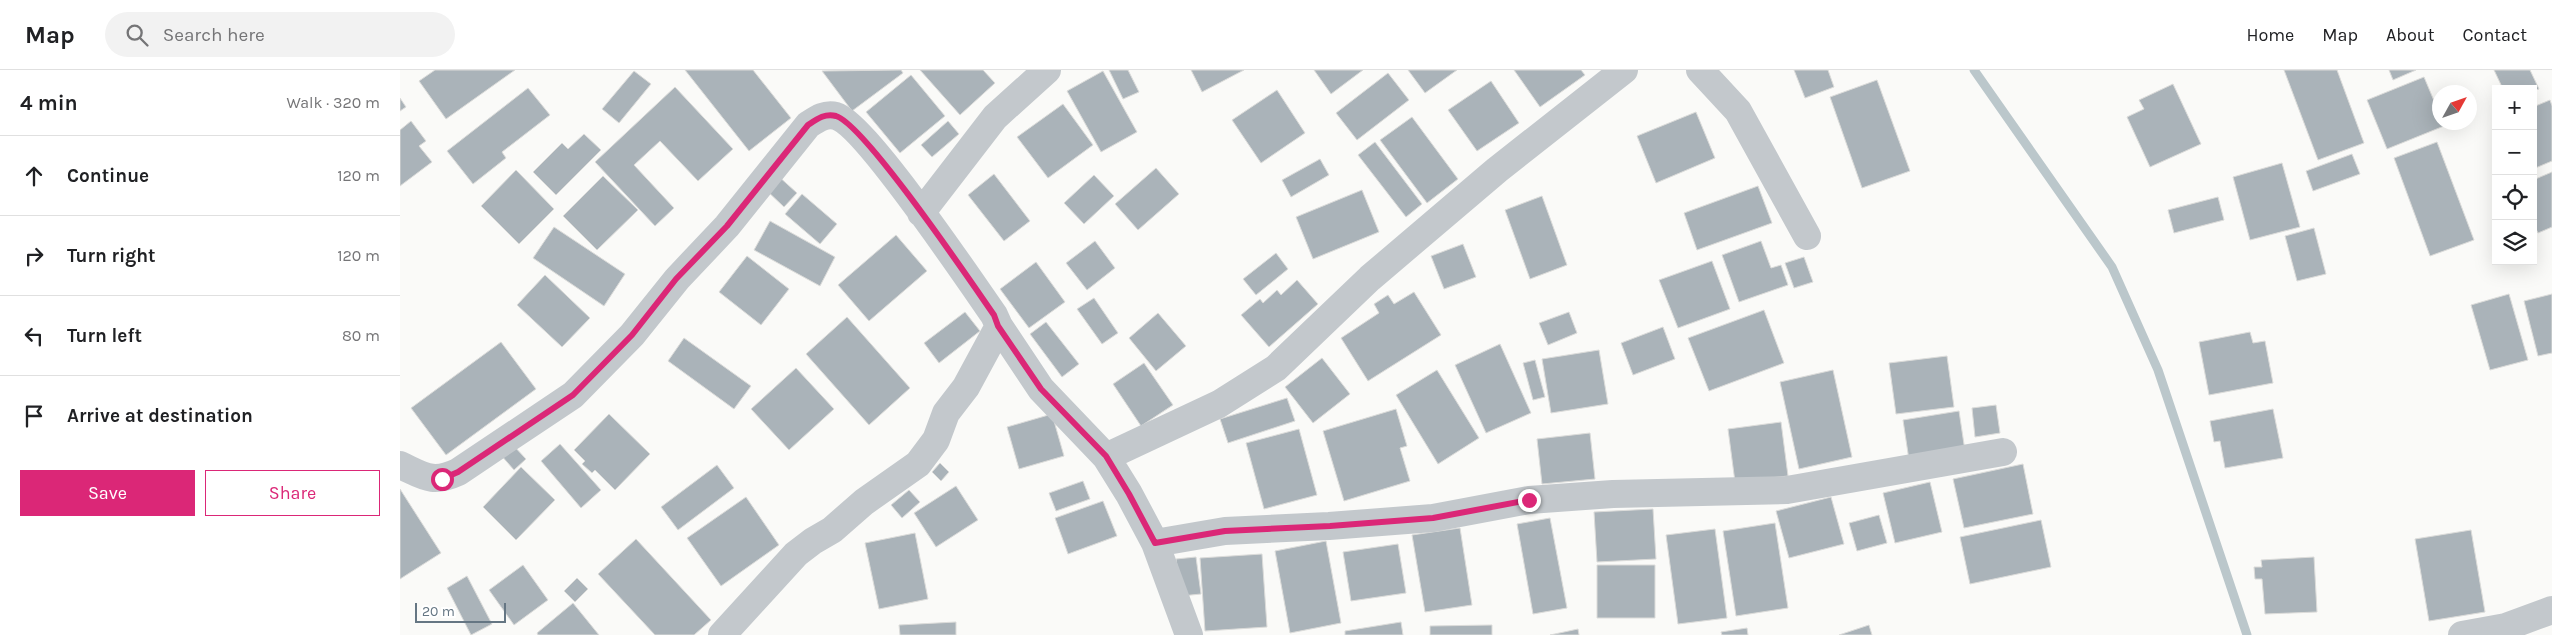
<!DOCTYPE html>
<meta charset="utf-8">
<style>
:root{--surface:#fff;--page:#f2f2f2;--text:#202124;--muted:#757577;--line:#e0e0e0;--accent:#db2777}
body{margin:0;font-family:Karla,sans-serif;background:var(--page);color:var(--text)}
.controls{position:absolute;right:15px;top:15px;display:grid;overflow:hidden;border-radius:0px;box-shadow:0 5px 20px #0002}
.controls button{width:45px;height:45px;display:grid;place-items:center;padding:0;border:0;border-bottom:1px solid var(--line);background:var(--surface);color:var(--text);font:25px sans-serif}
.compass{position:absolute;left:2032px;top:15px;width:45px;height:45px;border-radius:50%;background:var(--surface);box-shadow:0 5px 20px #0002;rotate:50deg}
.scale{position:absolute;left:15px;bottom:12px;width:91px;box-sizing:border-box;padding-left:5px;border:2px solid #657683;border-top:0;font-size:14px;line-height:18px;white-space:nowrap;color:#657683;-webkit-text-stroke:4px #fff;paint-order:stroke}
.stop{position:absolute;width:15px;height:15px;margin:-11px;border:4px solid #db2777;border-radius:50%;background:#fff}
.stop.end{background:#db2777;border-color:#fff;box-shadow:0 1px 5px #0008}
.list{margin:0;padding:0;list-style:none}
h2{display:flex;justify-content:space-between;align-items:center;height:65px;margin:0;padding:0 20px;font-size:21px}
h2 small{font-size:16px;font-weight:400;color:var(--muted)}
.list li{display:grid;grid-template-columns:32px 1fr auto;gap:15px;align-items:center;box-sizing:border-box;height:80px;padding:0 20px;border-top:1px solid var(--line)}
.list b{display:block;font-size:19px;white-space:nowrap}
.list em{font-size:16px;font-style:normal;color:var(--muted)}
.actions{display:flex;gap:10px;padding:15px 20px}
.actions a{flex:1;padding:11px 0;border:1px solid var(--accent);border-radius:0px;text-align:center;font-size:18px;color:var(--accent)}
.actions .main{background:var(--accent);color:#fff}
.icon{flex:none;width:28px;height:28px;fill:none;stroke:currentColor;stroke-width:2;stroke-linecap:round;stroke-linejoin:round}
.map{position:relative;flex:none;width:2152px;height:565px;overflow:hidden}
header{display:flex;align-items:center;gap:30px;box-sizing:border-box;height:70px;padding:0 25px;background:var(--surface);border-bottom:1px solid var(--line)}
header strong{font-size:24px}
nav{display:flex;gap:28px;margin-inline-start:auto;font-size:18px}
.search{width:350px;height:45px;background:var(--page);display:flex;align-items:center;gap:12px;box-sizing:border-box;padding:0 18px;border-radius:28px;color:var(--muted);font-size:19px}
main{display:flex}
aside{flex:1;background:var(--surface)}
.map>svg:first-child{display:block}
</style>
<header>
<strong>Map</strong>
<div class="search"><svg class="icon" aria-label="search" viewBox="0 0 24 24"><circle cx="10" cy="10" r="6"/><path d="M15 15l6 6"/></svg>Search here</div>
<nav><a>Home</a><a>Map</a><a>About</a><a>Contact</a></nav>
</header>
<main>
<aside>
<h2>4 min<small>Walk · 320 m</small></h2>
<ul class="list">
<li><svg class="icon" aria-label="ahead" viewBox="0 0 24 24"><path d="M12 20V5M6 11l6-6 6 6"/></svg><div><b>Continue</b></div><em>120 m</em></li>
<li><svg class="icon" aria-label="right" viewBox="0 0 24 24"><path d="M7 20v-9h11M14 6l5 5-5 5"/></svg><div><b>Turn right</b></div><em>120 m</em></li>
<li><svg class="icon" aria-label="left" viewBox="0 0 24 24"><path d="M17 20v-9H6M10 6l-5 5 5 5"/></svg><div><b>Turn left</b></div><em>80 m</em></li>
<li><svg class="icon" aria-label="arrive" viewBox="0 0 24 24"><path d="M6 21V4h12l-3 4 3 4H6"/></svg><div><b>Arrive at destination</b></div></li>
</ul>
<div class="actions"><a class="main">Save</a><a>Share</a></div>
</aside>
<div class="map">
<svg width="2152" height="565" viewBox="0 0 2152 565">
<rect width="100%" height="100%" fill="#fafaf8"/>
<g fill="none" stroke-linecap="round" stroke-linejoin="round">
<!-- stream -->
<path stroke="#bbc7cb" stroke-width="9" d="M1574,0L1712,197L1758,300L1847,565"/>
</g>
<!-- building -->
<path fill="#aab3b9" stroke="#dcdcda" d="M35,0H115L46,49L19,11Z
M285,0H353L391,48L349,81Z
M501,0L503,3L452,41L422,1Z
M520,0H583L595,13L560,45Z
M709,0H728L739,22L723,29Z
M791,0H844L802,22Z
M914,0H963L931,24Z
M1008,0H1057L1025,23Z
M1114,0H1181L1185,5L1140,37Z
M1394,0H1428L1434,17L1405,28Z
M1884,0H1937L1964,73L1918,90Z
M1989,0H2016L1993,10Z
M2094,0H2130L2139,19L2133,21V19H2103Z
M234,1L251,14L219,53L202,39Z
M703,1L737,62L701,82L667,21Z
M988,3L1009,30L957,70L936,43Z
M511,5L545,46L500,83L466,42Z
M2024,7L2040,45V52H2043L2044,56L1987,79L1967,30Z
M1477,10L1510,101L1462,118L1430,27Z
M1091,11L1119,53L1077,81L1048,40Z
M1773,14L1801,74L1750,97L1727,47L1744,39L1739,30Z
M275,17L333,79L298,111L260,71L234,95L274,138L255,156L195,92Z
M128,18L150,45L102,82L106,88L73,114L47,81Z
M877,20L905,63L861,93L832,50Z
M0,28L6,37L0,41Z
M2150,30L2152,36V91L2133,99V37Z
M663,34L693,75L648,108L617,67Z
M1296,42L1315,88L1256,113L1237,66Z
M1012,47L1058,109L1027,133L980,70Z
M11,51L26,71L19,76L32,92L0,116V60Z
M548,51L559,64L532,87L521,75Z
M184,64L201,80L156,125L133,102L162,73L168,79Z
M975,72L1022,134L1006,147L958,85Z
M2037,72L2074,170L2030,186L1994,88Z
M1952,84L1960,104L1913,121L1906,101Z
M920,89L929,105L891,127L882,110Z
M1882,93L1900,157L1850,170L1833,107Z
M756,98L779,124L738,160L715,134Z
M116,100L154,139L119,174L81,136Z
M2152,102V157L2138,163L2133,153V110Z
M376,104L397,123L384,137L364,118Z
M594,104L630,151L604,171L568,125Z
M694,105L714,126L684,154L664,133Z
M203,106L238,140L197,180L163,146Z
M1358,116L1372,153L1297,180L1284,143Z
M962,120L979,162L913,189L896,147Z
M402,124L437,154L420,174L385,144Z
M1142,126L1167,195L1130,209L1105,140Z
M1818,127L1824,150L1774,163L1768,140Z
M370,151L435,187L420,216L354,180Z
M154,157L225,204L204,236L133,188Z
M1914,158L1926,204L1897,211L1885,166Z
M496,165L527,201L469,251L438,215Z
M695,171L715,198L687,220L666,193Z
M1361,171L1371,198L1381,195L1388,215L1339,232L1322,185Z
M1063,174L1076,207L1044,219L1031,186Z
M876,183L888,199L856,225L843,209Z
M347,186L389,219L361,255L319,222Z
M1404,187L1413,212L1394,218L1385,193Z
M1312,191L1330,239L1278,258L1259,210Z
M636,192L665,232L629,258L600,219Z
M145,205L190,248L162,277L117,235Z
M897,210L918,234L869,277L841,245L860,229L863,233L877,220L881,225Z
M1014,222L1041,265L968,311L941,268L979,243L974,234L988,225L994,234Z
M2109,224L2128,290L2090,300L2071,235Z
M2152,224V283L2138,286L2124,231Z
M694,228L718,263L702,274L677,239Z
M1364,240L1384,293L1309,321L1288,268Z
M565,242L580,261L539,293L524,273Z
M1169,242L1177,263L1148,275L1139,253Z
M758,243L786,276L756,301L729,268Z
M447,247L510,318L469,355L406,284Z
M646,252L679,294L662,307L630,264Z
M1263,257L1275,289L1233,305L1221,273Z
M1850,262L1853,273L1865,271L1873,313L1809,325L1799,272Z
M284,268L351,316L334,339L268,291Z
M101,272L136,319L46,385L11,338Z
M1100,274L1131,343L1086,363L1055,295Z
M1199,280L1208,334L1151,343L1142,289Z
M1547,286L1554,337L1496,344L1489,293Z
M922,288L950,324L913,353L885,317Z
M1135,290L1145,327L1133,330L1123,293Z
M744,293L773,335L741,356L713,314Z
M396,298L434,339L389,380L351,339Z
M1037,300L1079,368L1038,394L996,325Z
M1433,300L1452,387L1399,399L1380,312Z
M887,328L895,351L828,373L820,349Z
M1596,335L1600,363L1575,367L1572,338Z
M996,339L1007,376L1000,378L1010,411L944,431L923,361Z
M1873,339L1883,388L1825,398L1820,371L1814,372L1810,351Z
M1559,341L1565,381L1509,390L1503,350Z
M209,344L250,384L215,420L195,400L192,403L182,394L185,391L174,380Z
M652,344L664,386L619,399L607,357Z
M1381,352L1388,406L1335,412L1328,359Z
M899,359L917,425L864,439L846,373Z
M1190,363L1195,409L1142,414L1137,369Z
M112,374L126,389L114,400L100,384Z
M160,374L201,420L181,438L141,391Z
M540,393L549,402L541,411L532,402Z
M1623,394L1633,444L1564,458L1553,409Z
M317,395L334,418L278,460L261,437Z
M121,397L155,430L116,470L83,437Z
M683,411L690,429L656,441L649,423Z
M1530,412L1542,462L1495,473L1483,423Z
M556,416L578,450L536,477L514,443Z
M0,419L41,483L0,509Z
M509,420L520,432L502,448L491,435Z
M346,427L379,475L321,516L287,468Z
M1431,427L1444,474L1389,488L1376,441Z
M703,431L717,466L668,484L655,448Z
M1253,439L1256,489L1197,492L1194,442Z
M1479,445L1487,473L1457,481L1449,453Z
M1150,448L1167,538L1133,544L1117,454Z
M1641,450L1651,497L1570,514L1560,467Z
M1375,453L1388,538L1336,546L1323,461Z
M1060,458L1072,535L1025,542L1012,465Z
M1315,459L1327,548L1278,554L1266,465Z
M2071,460L2085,542L2029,551L2015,469Z
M515,463L528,529L479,539L465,473Z
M236,469L311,550L294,565H255L198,504Z
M926,471L941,553L890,563L875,481Z
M998,474L1006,523L951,531L943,482Z
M862,484L867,557L805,561L800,488Z
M796,487L801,524L781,526L776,489Z
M1914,487L1917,542L1865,544L1862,509H1855L1854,497H1862L1861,490Z
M123,495L148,530L114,555L89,520Z
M1197,495H1255V548H1197Z
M67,506L92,554L71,565L47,518Z
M177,508L188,519L175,532L164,521Z
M173,533L199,565H138L137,563Z
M556,552V565H500L499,555Z
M1001,552L1003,565H945V561Z
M1092,555V565H1030V556Z
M1469,555L1472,565H1439Z
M1347,558L1348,565H1322L1321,562Z
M1178,559L1179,565H1150Z"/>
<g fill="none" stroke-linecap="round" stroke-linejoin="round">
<!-- street -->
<path stroke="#c3c8cc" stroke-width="28" d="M1300,0L1338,41L1407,166
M521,143L595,47L647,0
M706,387L819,334L876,298L970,208L1097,100L1224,0
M0,395C24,406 32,414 58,402L173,325L232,265L277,209L327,156L408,55C417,49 425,43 436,46C465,55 571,212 594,245L599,256L641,319L706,387L729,424L755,473L789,565
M755,473L825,461L929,456L1033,448L1129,430L1213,424L1387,420L1603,382
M322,565L396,484L413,471L432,460L464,432L518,394L536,370L546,343L566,317L599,256
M2062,565L2106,557L2152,540"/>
</g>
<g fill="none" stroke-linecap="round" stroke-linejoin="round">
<!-- route -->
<path stroke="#db2777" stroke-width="6" d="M42,409L58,402L173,325L232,265L276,209L327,156L408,55C417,49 425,43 436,46C465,55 571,212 594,245L598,256L641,319L706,386L729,424L755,473L825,461L930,456L1033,448L1129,430"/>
</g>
</svg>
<div class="controls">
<button>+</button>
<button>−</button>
<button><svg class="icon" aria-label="locate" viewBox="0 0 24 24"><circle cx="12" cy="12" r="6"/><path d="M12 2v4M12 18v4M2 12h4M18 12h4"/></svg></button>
<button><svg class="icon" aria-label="layers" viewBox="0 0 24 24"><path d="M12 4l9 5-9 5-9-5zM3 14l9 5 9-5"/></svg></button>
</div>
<svg class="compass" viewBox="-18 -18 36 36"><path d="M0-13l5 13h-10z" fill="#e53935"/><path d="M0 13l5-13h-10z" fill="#757577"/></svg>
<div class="scale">20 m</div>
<div class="stop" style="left:42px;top:409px"></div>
<div class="stop end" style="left:1129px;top:430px"></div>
</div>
</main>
